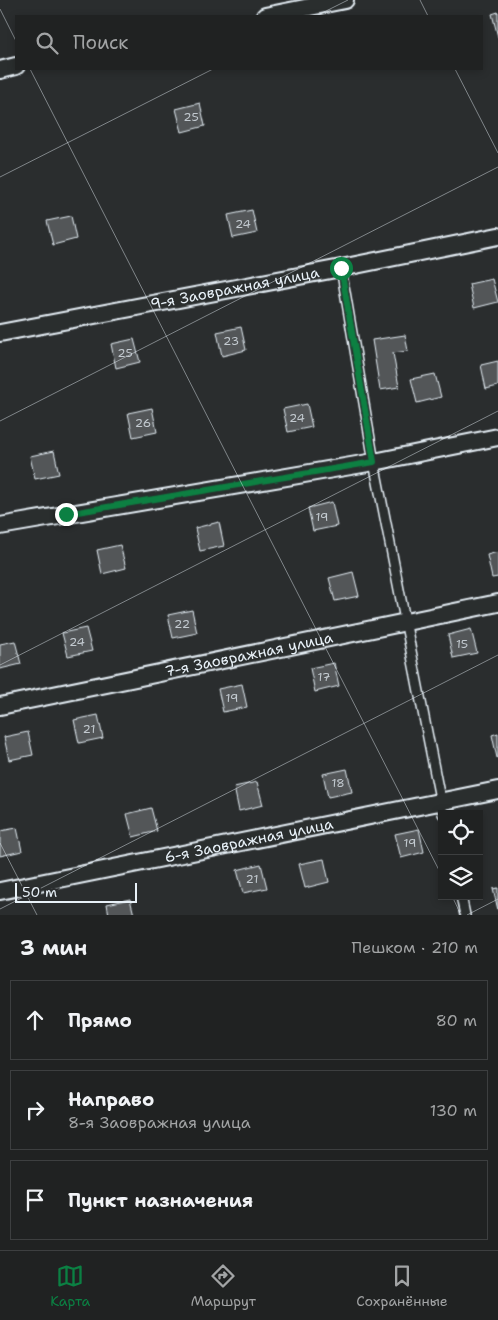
<!DOCTYPE html>
<html lang="ru">
<meta charset="utf-8">
<style>
:root{--surface:#202222;--page:#2d2f2f;--text:#f1f3f6;--muted:#a2a4a5;--line:#3d3f40;--accent:#0b8043}
body{margin:0;font-family:"Shantell Sans",sans-serif;background:var(--page);color:var(--text)}
.controls{position:absolute;right:15px;bottom:15px;display:grid;overflow:hidden;border-radius:0px;box-shadow:0 2px 8px #0003}
.controls button{width:45px;height:45px;display:grid;place-items:center;padding:0;border:0;border-bottom:1px solid var(--line);background:var(--surface);color:var(--text);font:25px sans-serif}
.scale{position:absolute;left:15px;bottom:12px;width:122px;box-sizing:border-box;padding-left:5px;border:2px solid #e8f1f8;border-top:0;font-size:14px;line-height:18px;white-space:nowrap;color:#e8f1f8;-webkit-text-stroke:4px #2a2d2e;paint-order:stroke}
.stop{position:absolute;width:15px;height:15px;margin:-11px;border:4px solid #0b8043;border-radius:50%;background:#fff}
.stop.end{background:#0b8043;border-color:#fff;box-shadow:0 1px 5px #0008}
.list{margin:0;padding:0;list-style:none}
h2{display:flex;justify-content:space-between;align-items:center;height:65px;margin:0;padding:0 20px;font-size:21px}
h2 small{font-size:16px;font-weight:400;color:var(--muted)}
.list li{display:grid;grid-template-columns:32px 1fr auto;gap:15px;align-items:center;box-sizing:border-box;height:80px;margin:0 10px 10px;padding:0 10px;border:1px solid var(--line);border-radius:0px}
.list b{display:block;font-size:19px;white-space:nowrap}
.list p{margin:0;font-size:16px;white-space:nowrap;color:var(--muted)}
.list em{font-size:16px;font-style:normal;color:var(--muted)}
.icon{flex:none;width:28px;height:28px;fill:none;stroke:currentColor;stroke-width:2;stroke-linecap:round;stroke-linejoin:round}
.map{position:relative;flex:none;width:498px;height:915px;overflow:hidden}
.search{position:absolute;background:var(--surface);box-shadow:0 2px 8px #0003;left:15px;right:15px;top:15px;height:55px;display:flex;align-items:center;gap:12px;box-sizing:border-box;padding:0 18px;border-radius:0px;color:var(--muted);font-size:19px}
.sheet{height:335px;background:var(--surface)}
nav{display:flex;justify-content:space-around;align-items:center;box-sizing:border-box;height:70px;border-top:1px solid var(--line);background:var(--surface);font-size:14px;color:var(--muted)}
nav a{display:grid;justify-items:center;gap:2px}
nav .on{color:var(--accent)}
.map>svg:first-child{display:block}
</style>
<div class="map">
<svg width="498" height="915" viewBox="0 0 498 915">
<rect width="100%" height="100%" fill="#2a2d2e"/>
<filter id="ink" filterUnits="userSpaceOnUse"><feTurbulence type="fractalNoise" baseFrequency=".02" numOctaves="2"/><feDisplacementMap in="SourceGraphic" scale="10" xChannelSelector="R" yChannelSelector="G"/><feConvolveMatrix kernelMatrix="1 2 1 2 8 2 1 2 1" color-interpolation-filters="sRGB"/></filter>
<g filter="url(#ink)">
<!-- building -->
<path fill="#535759" stroke="#e8f1f8" d="M498,12V37L492,14Z
M200,103L205,126L182,132L176,109Z
M252,210L257,233L233,238L228,215Z
M71,216L76,239L53,245L47,221Z
M492,279L498,302L474,308L469,284Z
M241,327L246,350L222,356L217,332Z
M405,335L408,351L393,353L399,387L380,390L372,340Z
M134,339L140,362L116,368L111,344Z
M498,361V386L486,389L481,365Z
M435,374L441,397L417,403L411,379Z
M307,404L312,427L288,432L283,409Z
M152,408L157,432L133,437L128,413Z
M54,451L59,474L35,479L30,456Z
M332,502L337,526L313,531L308,508Z
M219,522L224,546L200,551L195,528Z
M120,545L126,568L102,574L97,550Z
M498,552V577L492,578L487,555Z
M353,572L359,596L335,601L329,578Z
M192,610L197,633L173,638L168,615Z
M86,628L92,651L68,656L62,633Z
M471,629L477,653L453,658L448,635Z
M15,641L21,664L0,669V644Z
M334,663L339,686L315,692L310,668Z
M242,684L247,707L223,712L218,689Z
M98,715L103,738L79,743L74,720Z
M28,732L33,755L9,760L4,737Z
M498,733V758H497L492,735Z
M347,769L352,792L328,797L323,774Z
M257,782L263,805L239,811L234,787Z
M151,808L157,831L133,837L127,814Z
M17,828L22,851L0,856V831Z
M419,829L424,852L401,858L395,834Z
M324,859L329,882L305,888L299,864Z
M261,864L267,888L243,893L237,870Z
M498,888V910L493,889Z
M130,899L134,915H109L107,904Z"/>
<g fill="none" stroke-linecap="round" stroke-linejoin="round">
<!-- lane casing -->
<g stroke="#e8f1f8" stroke-width="12">
<path id="lane" d="M341,268L374,462L443,814
M461,896L465,915"/>
</g>
<!-- street casing -->
<g stroke="#e8f1f8" stroke-width="20">
<g id="street">
<path d="M265,16L345,0"/>
<path d="M0,70L16,66"/>
<path id="s1" d="M0,333L341,268L498,236"/>
<path d="M0,526L374,462L498,437"/>
<path id="s2" d="M0,706L498,603"/>
<path id="s3" d="M0,891L498,790"/>
</g>
</g>
<!-- lane -->
<use href="#lane" stroke="#2a2d2e" stroke-width="9"/>
<!-- street -->
<use href="#street" stroke="#2a2d2e" stroke-width="16"/>
</g>
</g>
<g fill="none" stroke-linecap="round" stroke-linejoin="round" filter="url(#ink)">
<!-- route -->
<path stroke="#0b8043" stroke-width="6" d="M66,514L374,462L341,268"/>
</g>
<!-- ticks -->
<path fill="none" stroke="#e8f1f8" stroke-width="1" stroke-opacity="0.45" d="M420,0L428,16M0,9L16,41M316,16L348,0M30,69L442,876M455,69L498,153M0,177L213,69M0,421L498,167M0,665L498,411M0,843L37,915M452,896L461,915M0,909L498,655M467,915L498,899"/>
<g text-anchor="middle" stroke-width="4.5" stroke-linejoin="round" paint-order="stroke">
<!-- number labels -->
<g font-size="12" fill="#c3cad0">
<text x="191" y="121">25</text>
<text x="243" y="228">24</text>
<text x="231" y="345">23</text>
<text x="125" y="357">25</text>
<text x="297" y="422">24</text>
<text x="143" y="427">26</text>
<text x="322" y="521">19</text>
<text x="182" y="628">22</text>
<text x="77" y="646">24</text>
<text x="462" y="648">15</text>
<text x="324" y="681">17</text>
<text x="232" y="702">19</text>
<text x="89" y="733">21</text>
<text x="338" y="787">18</text>
<text x="410" y="847">19</text>
<text x="252" y="883">21</text>
</g>
<!-- street labels -->
<g font-size="15" fill="#e8f1f8" stroke="#2a2d2e">
<text dy="5" stroke="none"><textPath href="#s1" startOffset="239">9-я Заовражная улица</textPath></text>
<text dy="5" stroke="none"><textPath href="#s2" startOffset="254">7-я Заовражная улица</textPath></text>
<text dy="5" stroke="none"><textPath href="#s3" startOffset="254">6-я Заовражная улица</textPath></text>
</g>
</g>
</svg>
<div class="controls">
<button><svg class="icon" aria-label="locate" viewBox="0 0 24 24"><circle cx="12" cy="12" r="6"/><path d="M12 2v4M12 18v4M2 12h4M18 12h4"/></svg></button>
<button><svg class="icon" aria-label="layers" viewBox="0 0 24 24"><path d="M12 4l9 5-9 5-9-5zM3 14l9 5 9-5"/></svg></button>
</div>
<div class="scale">50 m</div>
<div class="stop" style="left:341px;top:268px"></div>
<div class="stop end" style="left:66px;top:514px"></div>
<div class="search"><svg class="icon" aria-label="search" viewBox="0 0 24 24"><circle cx="10" cy="10" r="6"/><path d="M15 15l6 6"/></svg>Поиск</div>
</div>
<section class="sheet">
<h2>3 мин<small>Пешком · 210 m</small></h2>
<ul class="list">
<li><svg class="icon" aria-label="ahead" viewBox="0 0 24 24"><path d="M12 20V5M6 11l6-6 6 6"/></svg><div><b>Прямо</b></div><em>80 m</em></li>
<li><svg class="icon" aria-label="right" viewBox="0 0 24 24"><path d="M7 20v-9h11M14 6l5 5-5 5"/></svg><div><b>Направо</b><p>8-я Заовражная улица</p></div><em>130 m</em></li>
<li><svg class="icon" aria-label="arrive" viewBox="0 0 24 24"><path d="M6 21V4h12l-3 4 3 4H6"/></svg><div><b>Пункт назначения</b></div></li>
</ul>
</section>
<nav>
<a class="on"><svg class="icon" aria-label="map" viewBox="0 0 24 24"><path d="M3 6l6-2 6 2 6-2v14l-6 2-6-2-6 2zM9 4v14M15 6v14"/></svg>Карта</a>
<a><svg class="icon" aria-label="directions" viewBox="0 0 24 24"><path d="M12 3l9 9-9 9-9-9zM9 14v-3h6M13 9l2 2-2 2"/></svg>Маршрут</a>
<a><svg class="icon" aria-label="saved" viewBox="0 0 24 24"><path d="M7 4h10v16l-5-4-5 4z"/></svg>Сохранённые</a>
</nav>
